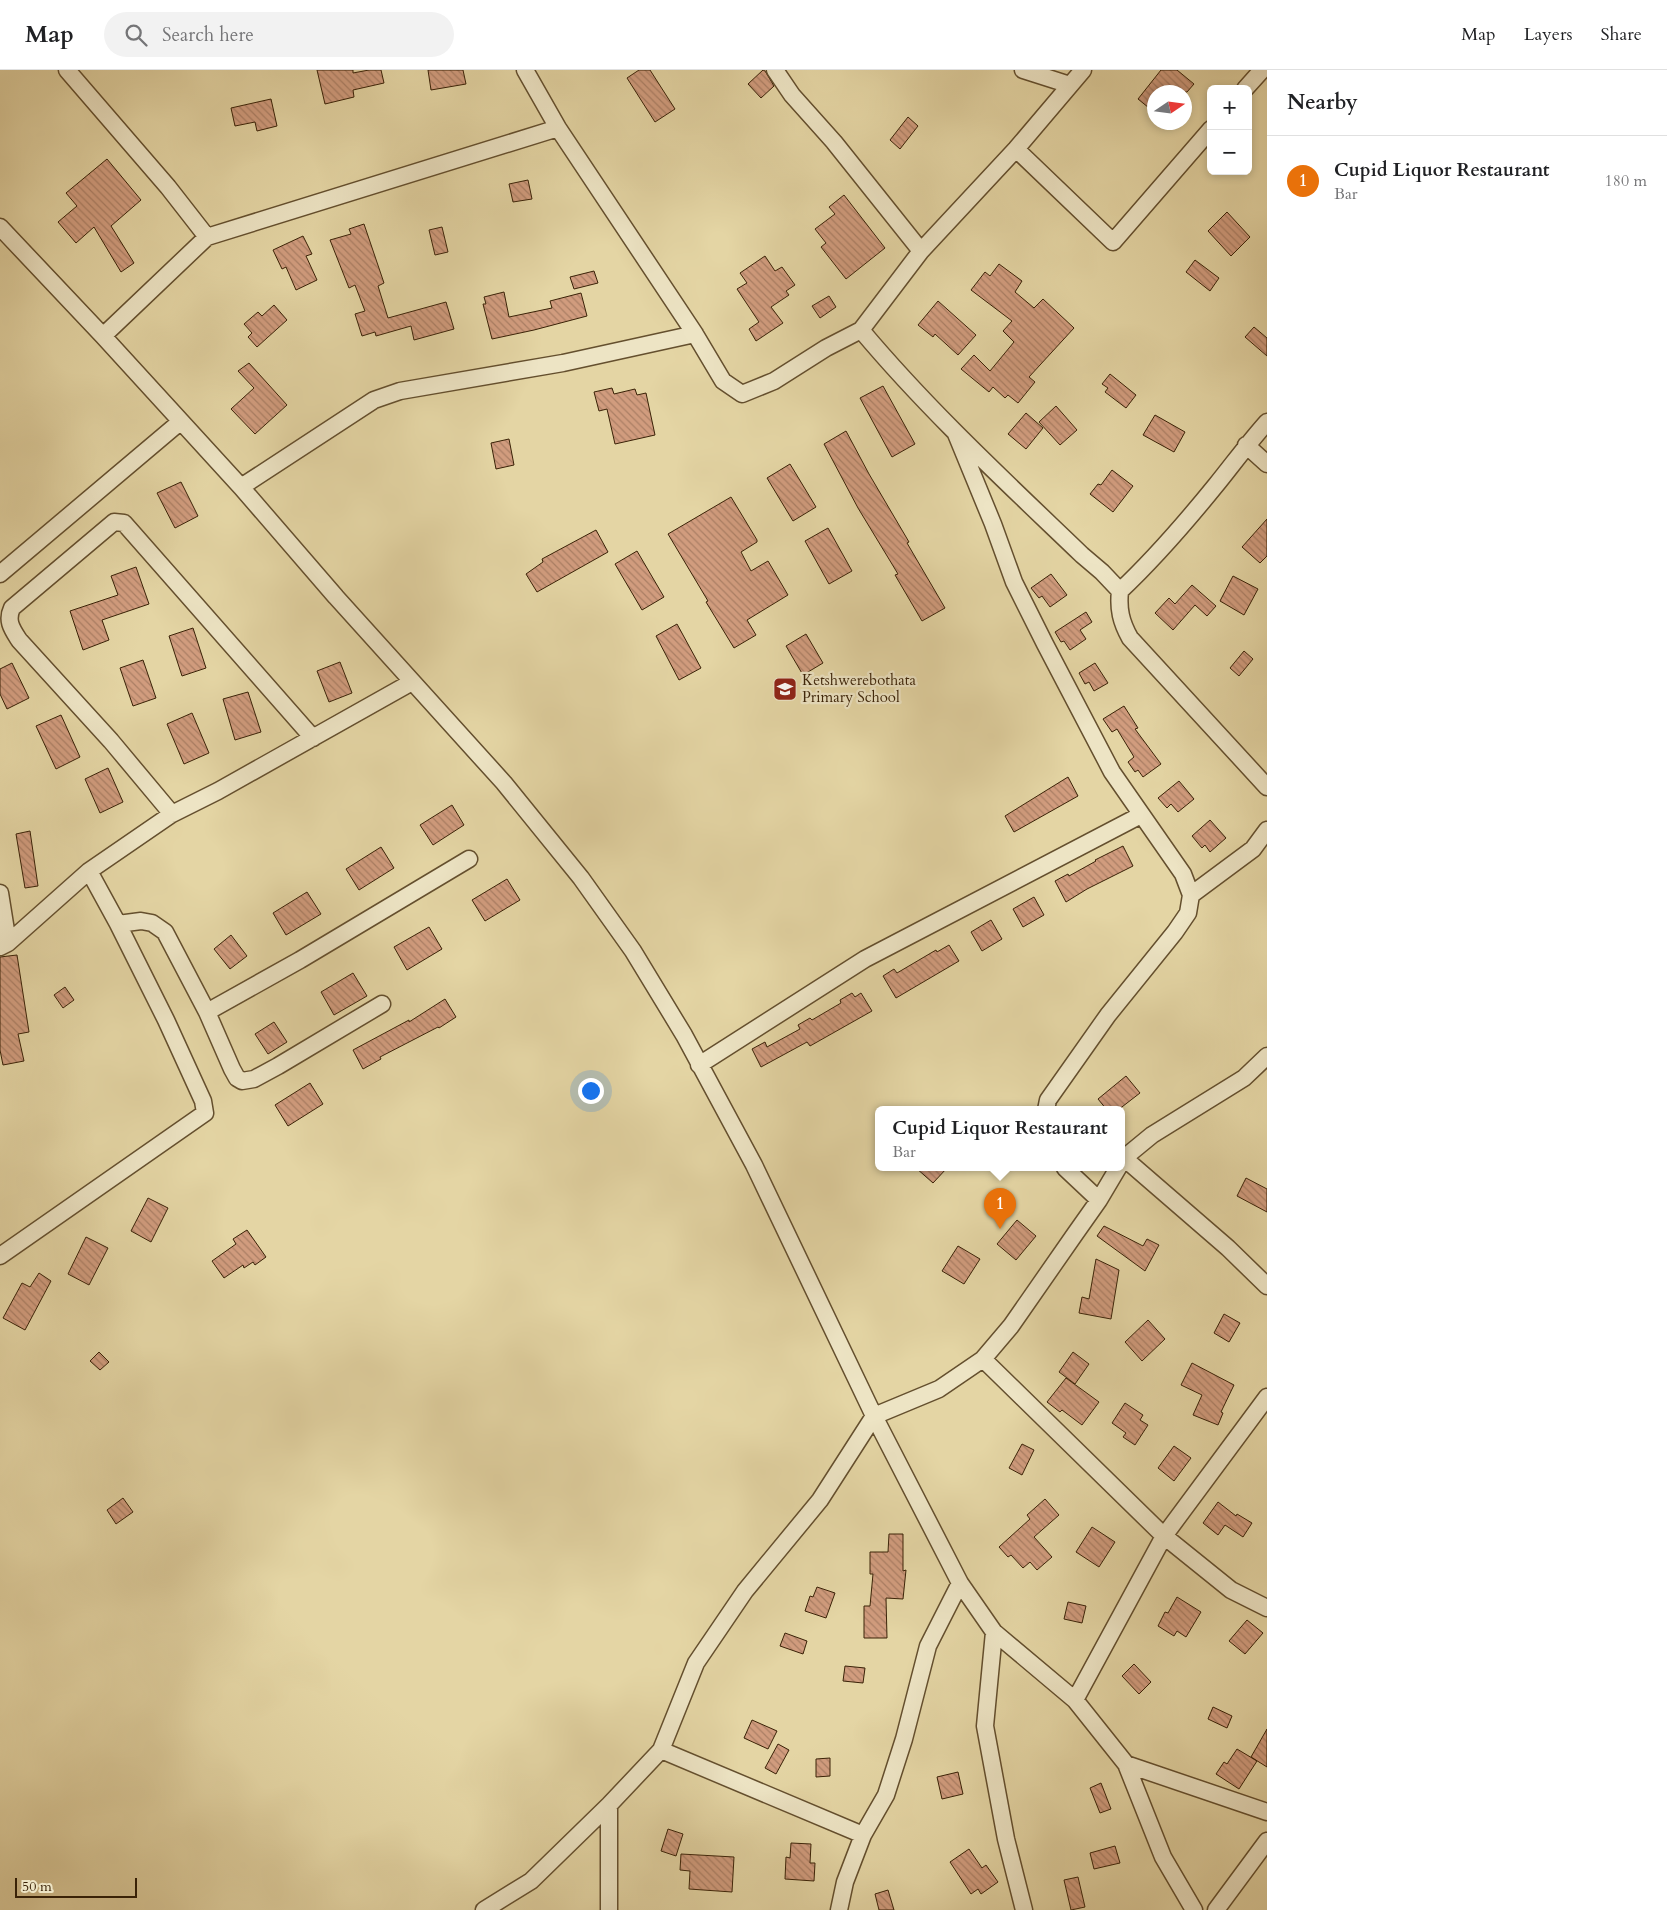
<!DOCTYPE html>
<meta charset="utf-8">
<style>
:root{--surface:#fff;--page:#f2f2f2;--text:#202124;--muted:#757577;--line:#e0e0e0;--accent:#0f766e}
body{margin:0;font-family:Cardo,serif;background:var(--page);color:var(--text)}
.controls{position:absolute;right:15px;top:15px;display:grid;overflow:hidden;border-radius:8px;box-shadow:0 2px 8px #0003}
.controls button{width:45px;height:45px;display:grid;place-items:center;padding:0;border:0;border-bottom:1px solid var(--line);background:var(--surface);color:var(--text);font:25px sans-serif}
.compass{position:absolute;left:1147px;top:15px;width:45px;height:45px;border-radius:50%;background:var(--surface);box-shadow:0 2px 8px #0003;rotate:77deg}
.scale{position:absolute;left:15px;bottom:12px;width:122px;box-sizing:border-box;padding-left:5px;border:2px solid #3a2207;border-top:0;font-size:14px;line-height:18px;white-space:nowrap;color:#3a2207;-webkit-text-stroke:4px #ede4c4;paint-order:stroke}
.you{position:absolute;left:590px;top:1020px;width:18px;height:18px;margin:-12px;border:4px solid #fff;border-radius:50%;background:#1a73e8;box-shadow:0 0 0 8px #1a73e833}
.badge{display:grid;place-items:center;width:32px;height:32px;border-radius:50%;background:var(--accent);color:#fff;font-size:16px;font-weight:700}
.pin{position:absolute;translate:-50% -41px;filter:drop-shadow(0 1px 2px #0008)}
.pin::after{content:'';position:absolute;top:26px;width:18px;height:15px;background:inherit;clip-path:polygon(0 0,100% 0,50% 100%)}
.popup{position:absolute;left:875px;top:1036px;width:250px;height:65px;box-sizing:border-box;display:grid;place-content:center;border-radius:8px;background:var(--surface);filter:drop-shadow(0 1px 4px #0005);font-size:16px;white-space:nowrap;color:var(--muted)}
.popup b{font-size:19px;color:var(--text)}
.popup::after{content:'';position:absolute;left:50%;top:100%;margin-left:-10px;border:10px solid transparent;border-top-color:var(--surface)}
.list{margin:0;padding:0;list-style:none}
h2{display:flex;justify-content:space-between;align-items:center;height:65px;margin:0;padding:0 20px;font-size:21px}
h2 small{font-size:16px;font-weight:400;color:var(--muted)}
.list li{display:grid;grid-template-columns:32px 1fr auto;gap:15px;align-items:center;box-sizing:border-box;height:90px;padding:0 20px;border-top:1px solid var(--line)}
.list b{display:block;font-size:19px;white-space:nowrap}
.list p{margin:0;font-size:16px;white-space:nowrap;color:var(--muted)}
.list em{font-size:16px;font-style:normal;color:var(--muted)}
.icon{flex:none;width:28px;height:28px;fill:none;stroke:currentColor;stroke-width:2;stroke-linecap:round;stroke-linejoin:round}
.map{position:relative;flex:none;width:1267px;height:1840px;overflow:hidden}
header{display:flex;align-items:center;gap:30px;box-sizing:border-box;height:70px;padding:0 25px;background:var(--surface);border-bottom:1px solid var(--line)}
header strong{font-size:24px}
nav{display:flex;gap:28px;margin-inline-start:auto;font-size:18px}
.search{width:350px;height:45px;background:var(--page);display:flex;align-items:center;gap:12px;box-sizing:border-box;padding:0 18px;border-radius:28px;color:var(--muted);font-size:19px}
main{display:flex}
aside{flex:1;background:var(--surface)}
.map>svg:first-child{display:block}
</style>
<header>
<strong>Map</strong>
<div class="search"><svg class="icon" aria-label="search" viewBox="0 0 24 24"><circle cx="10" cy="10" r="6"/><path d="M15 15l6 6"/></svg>Search here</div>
<nav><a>Map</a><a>Layers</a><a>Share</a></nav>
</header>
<main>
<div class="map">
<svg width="1267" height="1840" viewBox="0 0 1267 1840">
<defs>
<pattern id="building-back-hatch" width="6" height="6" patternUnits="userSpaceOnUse" patternTransform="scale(1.25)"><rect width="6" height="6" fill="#d19c7e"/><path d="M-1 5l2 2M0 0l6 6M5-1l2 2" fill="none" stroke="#ab7f65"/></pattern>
</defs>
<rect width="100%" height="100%" fill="#e4d5a4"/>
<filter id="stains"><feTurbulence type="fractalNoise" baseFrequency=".004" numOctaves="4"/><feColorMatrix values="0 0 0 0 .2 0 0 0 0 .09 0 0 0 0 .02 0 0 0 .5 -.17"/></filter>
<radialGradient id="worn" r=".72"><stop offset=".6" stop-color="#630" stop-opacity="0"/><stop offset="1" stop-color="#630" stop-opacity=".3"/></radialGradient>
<!-- building -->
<path fill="url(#building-back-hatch)" stroke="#3a2207" d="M317,0H353V3L369,0H381L384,13L353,20L354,27L325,34Z
M428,0H463L466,14L431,20Z
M639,0H650L675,39L655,52L627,8Z
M763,0L765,1L774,16L761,28L748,14Z
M1161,0H1177L1194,14L1187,22H1154V42L1138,29Z
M271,29L277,56L257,61L255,52L235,56L231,38Z
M908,47L918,56L900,79L890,70Z
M107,89L141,130L111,156L134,193L121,202L94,157L76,173L58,152L77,136L66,123Z
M528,110L532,129L513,132L509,114Z
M844,125L885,178L846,209L821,177L826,173L815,159L835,144L829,137Z
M1227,142L1250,167L1231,186L1208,161Z
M364,154L384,213L378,216L388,248L446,232L454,259L414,270L411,256L376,266L375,262L362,266L355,244L365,241L355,215L349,218L330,170L351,164L349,159Z
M442,157L448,182L435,185L429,160Z
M303,166L312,184L306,186L317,210L296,220L286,197L282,199L273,180Z
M765,186L775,201L782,197L795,215L786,221L789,225L771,237L783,253L756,271L749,259L759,252L737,219L747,213L740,203Z
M1195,190L1219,208L1210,221L1186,202Z
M999,194L1022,211L1015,222L1034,238L1043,229L1074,258L1029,307L1035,312L1018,333L1008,325L1005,328L993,317L989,322L961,299L974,285L990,301L1014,272L1003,261L1012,251L971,220L985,202L990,206Z
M594,201L598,213L574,219L570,207Z
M504,222L509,247L552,238L550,231L581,223L587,246L534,260L492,269L483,234H486L484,227Z
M829,226L836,237L820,248L812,236Z
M938,231L976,265L958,285L935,264L933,267L918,255Z
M274,235L287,250L257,277L248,267L252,263L244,254L258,242L262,246Z
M1254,257L1267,268V286L1245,267Z
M249,293L287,335L255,364L231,339L254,318L238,301Z
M1110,304L1136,325L1126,338L1105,322L1108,318L1102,314Z
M883,316L915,374L892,387L860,328Z
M612,318L614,324L635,319L637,325L646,323L655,365L615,374L607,339L599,341L594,322Z
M1056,336L1077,360L1060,375L1039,352Z
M1026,343L1043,358L1026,379L1008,364Z
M1155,345L1185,362L1174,382L1143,365Z
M846,361L869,404L909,472L907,473L945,538L922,551L895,505L898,504L858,438L824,374Z
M509,369L514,395L496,399L491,373Z
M790,394L816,437L793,451L767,408Z
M1112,400L1133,416L1113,442L1090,424L1098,414L1101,415Z
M181,412L198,446L175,458L157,423Z
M731,427L757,470V472L741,482L751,501L768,491L788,525L747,550L756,565L734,578L706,532L708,531L668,464Z
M1267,449V486L1260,493L1242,477Z
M828,458L852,501L829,514L805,471Z
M596,460L608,482L537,522L526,504L543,492L542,489Z
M637,481L664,527L642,540L615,494Z
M136,497L149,534L102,550L109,570L83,580L70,541L118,525L111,506Z
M1051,504L1067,525L1050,537L1042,526L1039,528L1031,518Z
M1233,506L1258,519L1244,545L1220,531Z
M1192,515L1216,536L1207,546L1195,535L1173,560L1155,543L1169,528L1175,534Z
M1086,542L1092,552L1080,560L1086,569L1070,580L1064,571L1061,572L1055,562Z
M677,554L701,598L679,610L656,566Z
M193,558L206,598L182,606L169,566Z
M806,564L823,593L803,605L786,576Z
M1244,581L1253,589L1239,606L1230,598Z
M143,590L156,628L133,636L120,598Z
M340,592L352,623L329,632L317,601Z
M12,593L29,628L7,639L0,624V599Z
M1095,593L1108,613L1094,621L1089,612L1085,614L1079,603Z
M248,622L261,662L235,670L223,629Z
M1124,636L1138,658L1135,659L1161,694L1143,707L1138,700L1135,702L1128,692L1134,687L1117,659L1112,662L1103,649Z
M192,643L209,683L184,694L167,654Z
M61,645L80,687L56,699L36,656Z
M108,698L123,732L100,743L85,709Z
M1068,707L1078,726L1014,762L1005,746Z
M1179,711L1194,729L1178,742L1171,734L1167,738L1158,728Z
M452,735L464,755L433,775L420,755Z
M1210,750L1226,768L1210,782L1205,775L1202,778L1192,766Z
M30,761L38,816L25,818L16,764Z
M1123,776L1133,796L1087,819L1066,832L1055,811L1068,804L1069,806L1096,791L1095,790Z
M381,777L394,798L359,820L346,799Z
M507,809L520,830L485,851L472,830Z
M307,822L321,844L286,865L273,843Z
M1034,827L1044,845L1023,857L1013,839Z
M991,850L1002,869L982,881L971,862Z
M429,857L442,879L407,900L394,877Z
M231,865L247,886L230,899L214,879Z
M949,875L959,891L896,928L883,906L894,899L897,903L936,880L937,882Z
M17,885L29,962L18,964L24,991L3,995L0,980V887Z
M353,903L367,926L334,945L321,922Z
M65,917L74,930L63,938L54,925Z
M852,923L855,927L861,923L872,941L810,976L807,972L761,997L752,979L765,972L767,977L800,959L798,955L810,948L812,950L841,933L840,930Z
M445,929L456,947L439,958L438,957L380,987L381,989L363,999L353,980L409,950V952Z
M274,952L287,972L268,984L255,964Z
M1126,1006L1140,1023L1118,1040H1107L1098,1029Z
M310,1013L323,1034L288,1056L275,1035Z
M916,1098H947L933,1113Z
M1246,1108L1267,1119V1142L1237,1126Z
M148,1128L168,1138L151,1172L131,1161Z
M1017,1150L1036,1166L1016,1190L997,1174Z
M1104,1156L1143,1176L1147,1169L1159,1175L1145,1201L1097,1166Z
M247,1160L266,1187L255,1195L253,1192L244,1198L243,1195L224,1208L212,1191L236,1174L233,1169Z
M86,1167L108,1178L89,1215L68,1204Z
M958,1176L980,1189L964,1214L942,1201Z
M1096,1189L1119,1200L1111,1249L1079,1243L1082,1227L1089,1229Z
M39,1203L51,1211L25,1260L3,1248L22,1213L30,1217Z
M1224,1244L1240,1253L1229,1272L1214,1263Z
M1148,1250L1165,1269L1142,1291L1125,1272Z
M99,1282L109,1292L100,1300L90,1291Z
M1073,1282L1089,1294L1075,1314L1059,1302Z
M1192,1293L1234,1315L1221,1342L1223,1343L1218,1355L1193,1345L1202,1325L1181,1315Z
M1066,1308L1099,1332L1082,1355L1062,1340L1060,1342L1047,1332Z
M1125,1333L1143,1345L1140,1350L1148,1355L1135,1375L1123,1367L1126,1363L1112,1353Z
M1022,1374L1034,1380L1022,1405L1009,1398Z
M1174,1376L1191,1388L1174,1411L1158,1398Z
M123,1428L133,1442L116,1454L107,1440Z
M1045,1429L1059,1445L1034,1467L1052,1487L1037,1500L1030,1492L1023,1498L1011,1485L1008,1487L999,1477L1030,1449L1027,1445Z
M1218,1432L1236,1446L1237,1444L1252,1453L1243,1467L1225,1455L1218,1465L1203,1453Z
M1092,1457L1115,1472L1099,1497L1076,1482Z
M889,1464H903V1501L906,1500L903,1529L886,1528L887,1568H864V1536H870L873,1504H870V1482H888Z
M817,1517L835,1523L826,1548L805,1541L810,1526L813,1527Z
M1177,1527L1201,1542L1186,1567L1177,1561L1174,1566L1158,1556L1165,1542L1168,1543Z
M1068,1532L1086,1536L1082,1553L1064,1549Z
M1247,1550L1263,1563L1245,1584L1229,1571Z
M785,1563L807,1571L803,1584L780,1576Z
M1134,1594L1151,1612L1139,1624L1122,1606Z
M845,1596L865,1598L863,1613L843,1611Z
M1213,1637L1232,1646L1227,1658L1208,1649Z
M752,1650L777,1661L768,1679L744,1668Z
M1267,1659V1697L1251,1687Z
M778,1674L789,1680L776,1704L765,1698Z
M1237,1679L1257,1691L1239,1719L1216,1704L1224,1692L1227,1694Z
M830,1688V1706L816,1707V1689Z
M958,1702L963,1724L942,1729L937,1707Z
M1101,1713L1111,1739L1100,1743L1090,1718Z
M668,1759L683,1764L676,1786L661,1781Z
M791,1773L811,1774L810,1793H815L814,1811L785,1809L786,1787L790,1788Z
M1115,1776L1120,1793L1094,1799L1090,1783Z
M969,1779L982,1798L986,1795L998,1812L981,1824L978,1819L971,1824L950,1792Z
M681,1784L734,1787L732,1822L689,1819L690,1801L680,1800Z
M1078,1807L1085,1837L1071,1840L1064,1810Z
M888,1820L894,1840H879L875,1824Z"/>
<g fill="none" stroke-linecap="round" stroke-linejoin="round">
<!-- minor casing -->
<g stroke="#644f2e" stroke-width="19">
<path id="minor" d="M67,0L168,117L207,167
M525,0L558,58L695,264L723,311L742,324L774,311L826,278L861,260L921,181L1016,79L1083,0
M775,0L792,25L834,72L921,181
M1023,0L1070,15
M1245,19L1262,0
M1016,79L1113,172L1211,59
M0,157L103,266L241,417L336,527L504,713L581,808L633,881L684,965L754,1095L874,1346L960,1513L994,1562L1075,1630L1126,1694L1163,1787L1194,1840
M861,260C929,341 1006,412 1082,485L1102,502L1120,521
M103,266L207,167L558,58
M1267,352C1249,372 1233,394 1216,415C1186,452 1154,489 1120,521C1118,539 1121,552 1130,568L1267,717
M956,364L993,454L1014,512L1045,574L1112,702L1183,804L1191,825L1188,843L1175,862L1108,945L1048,1030L1046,1040
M1246,375L1267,394
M241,417L374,330L400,321L563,293L695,264
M0,504L180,352
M172,744L111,671L19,570C12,559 6,551 12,538L114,452L124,453L313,668
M89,801L118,854L141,851L152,853L165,862L207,942L232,999L237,1008L242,1011L254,1009L278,996L382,934
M0,823L8,873
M1191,825L1253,779L1267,760
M0,877L8,873L89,801L172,744L218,721L412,612
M207,942L300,890L469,789
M699,995L865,889L1141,745
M1124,1088L1228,1178L1267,1216
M1121,1092L1124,1088L1152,1065L1244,1008L1267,986
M1065,1098L1099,1130
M0,1186L205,1043L203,1031L166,950L118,854
M983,1289L1164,1466L1231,1520L1267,1538
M994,1562L985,1656L1006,1769L1024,1840
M1075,1630L1164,1466L1267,1327
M661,1680L863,1765
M1126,1694L1267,1742
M484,1840L531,1811L609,1735L661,1680L696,1593L745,1521L820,1430L874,1346L939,1319L983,1289L1011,1256L1075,1164L1099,1130L1118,1098
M609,1840V1735
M839,1840L845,1812L863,1765L886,1725L904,1669L928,1576L960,1513
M1216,1840L1267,1771"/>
</g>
<!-- minor -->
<use href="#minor" stroke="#ede4c4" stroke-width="16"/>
</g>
<!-- icons -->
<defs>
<g id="school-square" transform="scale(1.25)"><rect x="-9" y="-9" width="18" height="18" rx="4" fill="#8f2418" stroke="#ede4c4"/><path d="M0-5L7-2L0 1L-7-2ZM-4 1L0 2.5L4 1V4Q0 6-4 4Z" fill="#fff"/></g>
</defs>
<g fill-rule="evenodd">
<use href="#school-square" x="785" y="619"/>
</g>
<g text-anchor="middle" stroke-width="4.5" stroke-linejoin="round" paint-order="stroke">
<!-- poi labels -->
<g font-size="15" fill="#3a2207" stroke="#ede4c4" text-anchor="start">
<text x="802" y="615">Ketshwerebothata<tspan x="802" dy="17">Primary School</tspan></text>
</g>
</g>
<rect width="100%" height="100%" filter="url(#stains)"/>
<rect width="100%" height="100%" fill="url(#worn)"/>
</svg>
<div class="controls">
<button>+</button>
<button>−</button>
</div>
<svg class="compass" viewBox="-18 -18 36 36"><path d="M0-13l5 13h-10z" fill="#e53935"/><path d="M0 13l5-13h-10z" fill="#757577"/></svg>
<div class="scale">50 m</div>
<div class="you"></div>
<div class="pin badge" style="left:1000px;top:1159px;background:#e8710a">1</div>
<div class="popup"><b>Cupid Liquor Restaurant</b>Bar</div>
</div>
<aside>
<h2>Nearby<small></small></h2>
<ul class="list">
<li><span class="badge" style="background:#e8710a">1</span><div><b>Cupid Liquor Restaurant</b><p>Bar</p></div><em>180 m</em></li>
</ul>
</aside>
</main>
